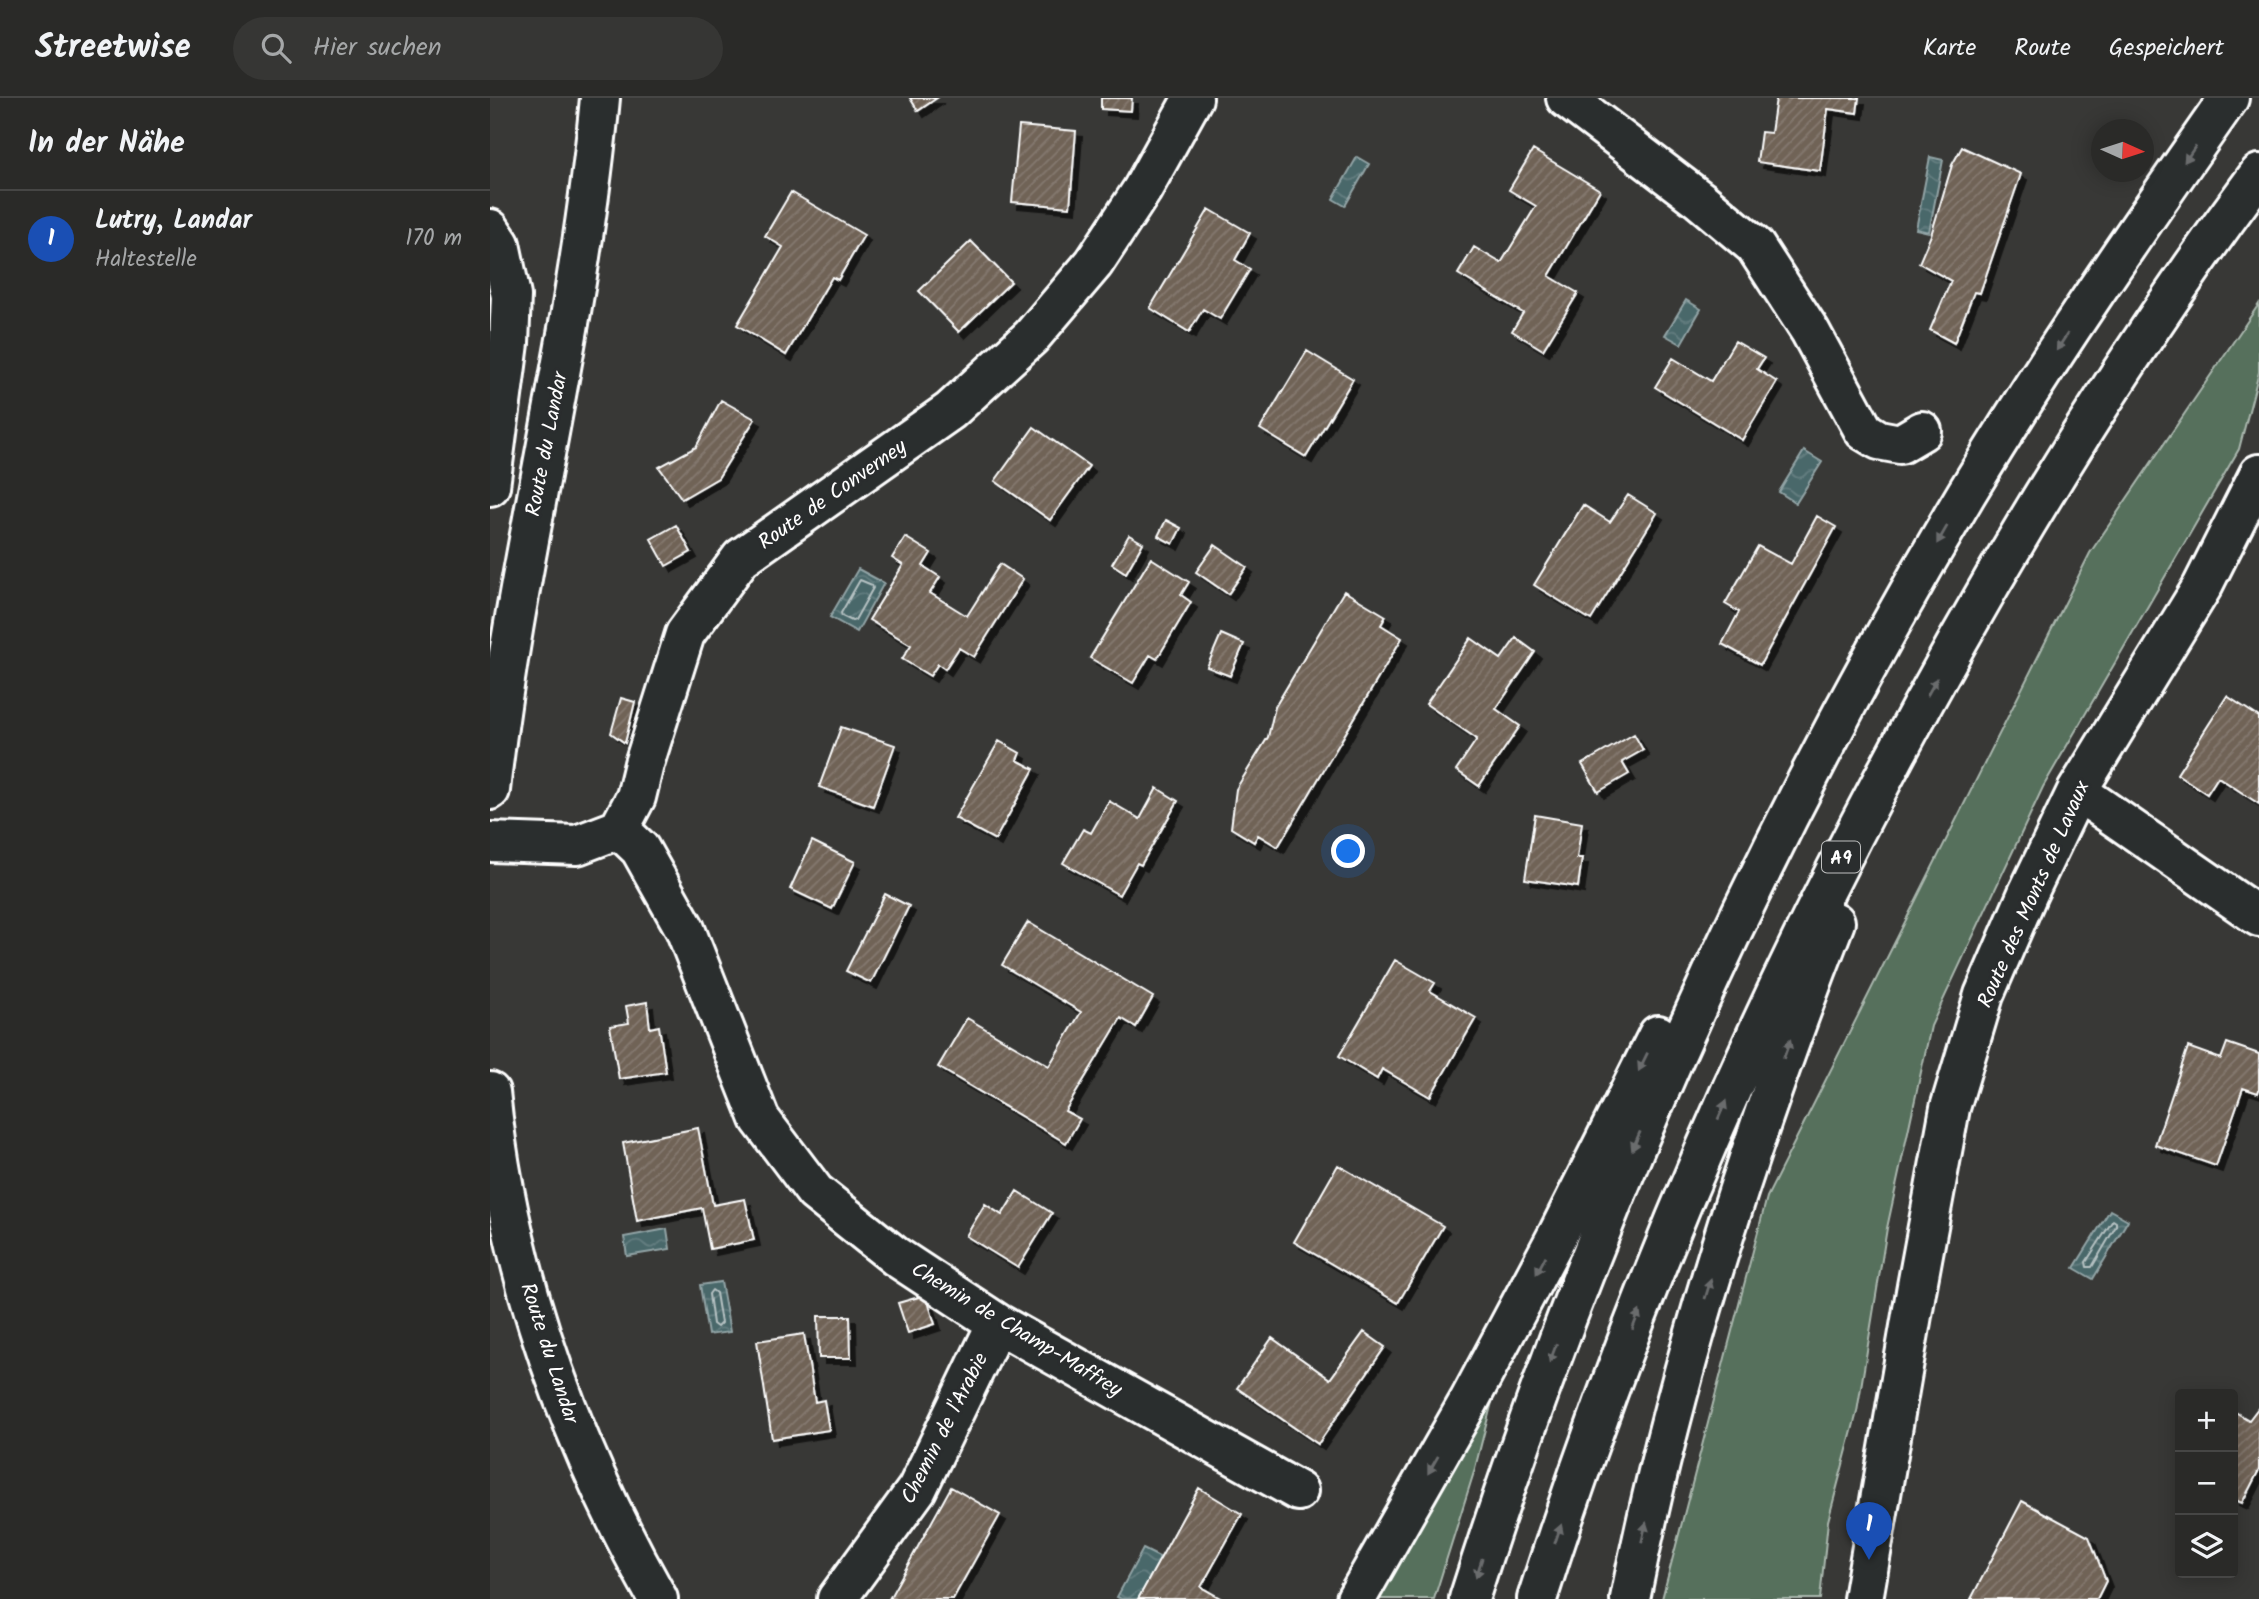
<!DOCTYPE html>
<html lang="de">
<meta charset="utf-8">
<style>
:root{--surface:#2a2a28;--page:#363634;--text:#f1f3f6;--muted:#a5a7a8;--line:#464645;--accent:#ff9aa2}
body{margin:0;font-family:Kalam,sans-serif;background:var(--page);color:var(--text)}
.controls{position:absolute;right:21px;bottom:21px;display:grid;overflow:hidden;border-radius:7px;box-shadow:0 4px 18px #0003}
.controls button{width:63px;height:63px;display:grid;place-items:center;padding:0;border:0;border-bottom:2px solid var(--line);background:var(--surface);color:var(--text);font:35px sans-serif}
.compass{position:absolute;left:1601px;top:21px;width:63px;height:63px;border-radius:50%;background:var(--surface);box-shadow:0 4px 18px #0003;rotate:93deg}
.you{position:absolute;left:859px;top:754px;width:24px;height:24px;margin:-18px;border:5px solid #fff;border-radius:50%;background:#1a73e8;box-shadow:0 0 0 10px #1a73e833}
.badge{display:grid;place-items:center;width:46px;height:46px;border-radius:50%;background:var(--accent);color:#fff;font-size:23px;font-weight:700}
.pin{position:absolute;translate:-50% -58px;filter:drop-shadow(0 2px 4px #0008)}
.pin::after{content:'';position:absolute;top:37px;width:24px;height:21px;background:inherit;clip-path:polygon(0 0,100% 0,50% 100%)}
.list{margin:0;padding:0;list-style:none}
h2{display:flex;justify-content:space-between;align-items:center;height:91px;margin:0;padding:0 28px;font-size:30px}
h2 small{font-size:23px;font-weight:400;color:var(--muted)}
.list li{display:grid;grid-template-columns:46px 1fr auto;gap:21px;align-items:center;box-sizing:border-box;height:98px;padding:0 28px;border-top:2px solid var(--line)}
.list b{display:block;font-size:26px;white-space:nowrap}
.list p{margin:0;font-size:23px;white-space:nowrap;color:var(--muted)}
.list em{font-size:23px;font-style:normal;color:var(--muted)}
.icon{flex:none;width:38px;height:38px;fill:none;stroke:currentColor;stroke-width:2;stroke-linecap:round;stroke-linejoin:round}
.map{position:relative;flex:none;width:1769px;height:1501px;overflow:hidden}
header{display:flex;align-items:center;gap:42px;box-sizing:border-box;height:98px;padding:0 35px;background:var(--surface);border-bottom:2px solid var(--line)}
header strong{font-size:33px}
nav{display:flex;gap:38px;margin-inline-start:auto;font-size:24px}
.search{width:490px;height:63px;background:var(--page);display:flex;align-items:center;gap:18px;box-sizing:border-box;padding:0 24px;border-radius:38px;color:var(--muted);font-size:26px}
main{display:flex}
aside{flex:1;background:var(--surface)}
.map>svg:first-child{display:block}
</style>
<header>
<strong>Streetwise</strong>
<div class="search"><svg class="icon" aria-label="search" viewBox="0 0 24 24"><circle cx="10" cy="10" r="6"/><path d="M15 15l6 6"/></svg>Hier suchen</div>
<nav><a>Karte</a><a>Route</a><a>Gespeichert</a></nav>
</header>
<main>
<aside>
<h2>In der Nähe<small></small></h2>
<ul class="list">
<li><span class="badge" style="background:#1a4fb4">1</span><div><b>Lutry, Landar</b><p>Haltestelle</p></div><em>170 m</em></li>
</ul>
</aside>
<div class="map">
<svg width="1769" height="1501" viewBox="0 0 1769 1501">
<defs>
<pattern id="water-waves" width="16" height="10" patternUnits="userSpaceOnUse" patternTransform="scale(1.75)"><rect width="16" height="10" fill="#49676a"/><path d="M0 5q4-4 8 0t8 0" fill="none" stroke="#647e80"/></pattern>
<pattern id="building-hatch" width="6" height="6" patternUnits="userSpaceOnUse" patternTransform="scale(1.75)"><rect width="6" height="6" fill="#706357"/><path d="M-1 1l2-2M0 6l6-6M5 7l2-2" fill="none" stroke="#857a70"/></pattern>
<filter id="shadow"><feDropShadow dx="6" dy="6" stdDeviation="0" flood-color="#0009"/></filter>
</defs>
<rect width="100%" height="100%" fill="#383836"/>
<filter id="ink" filterUnits="userSpaceOnUse"><feTurbulence type="fractalNoise" baseFrequency=".0143" numOctaves="2"/><feDisplacementMap in="SourceGraphic" scale="14" xChannelSelector="R" yChannelSelector="G"/><feConvolveMatrix kernelMatrix="1 2 1 2 8 2 1 2 1" color-interpolation-filters="sRGB"/></filter>
<g filter="url(#ink)">
<!-- green -->
<path fill="#566f5c" stroke="#aab7ae" stroke-width="2" d="M1769,206V274L1749,351L1553,689L1441,928L1397,1130L1367,1314L1338,1423L1330,1501H1172L1277,1099L1600,455Z
M993,1300L1002,1304L984,1374L944,1501H877Z"/>
<!-- water -->
<path fill="url(#water-waves)" stroke="#92a4a6" stroke-width="2" d="M867,59L879,66L855,108L843,101Z
M1440,59L1453,62L1439,134L1426,131Z
M1196,202L1211,211L1191,246L1175,237Z
M1314,353L1332,364L1306,405L1289,394Z
M368,471L394,485L367,534L340,519Z
M1620,1112L1638,1122L1603,1181L1584,1170Z
M177,1131L180,1151L137,1158L134,1139Z
M231,1184L240,1234L218,1237L210,1187Z
M653,1451L671,1460L648,1501H631L627,1499Z"/>
<g fill="none" stroke-linecap="round" stroke-linejoin="round">
<!-- shore -->
<path stroke="#b6c2c3" stroke-width="2" d="M370,482L382,487L383,490L365,522L362,523L352,518L351,515Z
M1623,1122L1626,1124V1128L1602,1169H1597L1596,1164Z
M222,1192L226,1195L231,1225L227,1229L223,1226L219,1196Z"/>
</g>
<!-- building -->
<path fill="url(#building-hatch)" stroke="#fff" stroke-width="2" filter="url(#shadow)" d="M420,0H447L428,13Z
M611,0H642L641,13L611,11Z
M1286,0H1369L1367,15L1338,11L1330,73L1267,64L1271,34L1281,35Z
M529,28L586,33L580,109L522,104Z
M1472,49L1531,76L1490,195L1484,194L1464,245L1440,232L1461,183L1429,165L1441,137L1462,67Z
M1043,52L1110,92L1059,178L1088,195L1053,252L1022,233L1033,215L968,176L984,149L1011,165L1046,108L1019,92Z
M301,94L374,137L348,182L342,179L296,257L247,227L293,149L275,138Z
M719,111L760,135L745,162L760,171L730,221L713,211L699,234L660,210Z
M481,143L521,184L469,234L429,193Z
M1245,243L1274,260L1267,271L1287,284L1252,342L1165,289L1183,260L1221,283Z
M817,253L863,281L816,359L770,331Z
M231,302L265,321L228,380L192,401L169,369L206,349Z
M544,329L599,368L560,422L505,383Z
M1138,397L1167,415L1101,522L1044,487L1093,407L1120,424Z
M1327,418L1346,429L1270,567L1232,546L1249,514L1235,506L1268,448L1301,466Z
M676,422L691,430L683,446L668,438Z
M186,427L201,454L176,468L161,441Z
M639,437L653,445L636,475L622,466Z
M415,439L441,455L433,468L450,479L440,495L477,518L510,466L533,481L484,559L469,550L455,571L448,566L440,578L412,561L421,547L379,522L413,467L402,460Z
M725,447L757,469L738,496L706,474Z
M661,460L699,484L691,497L701,504L667,561L660,557L643,585L600,560Z
M854,493L896,518L891,527L912,540L788,749L768,737L764,744L741,730L746,691L778,639L785,609Z
M731,536L754,546L740,578L717,569Z
M981,540L1011,561L1026,540L1045,554L1006,611L1030,628L989,688L966,672L987,641L936,606Z
M1737,598L1769,619V706L1728,679L1717,696L1687,676Z
M131,600L145,604L135,645L121,635Z
M351,629L405,647L383,708L329,689Z
M1144,636L1153,652L1132,664L1139,676L1108,694L1092,666Z
M509,643L530,655L527,662L544,671L505,742L465,720Z
M667,690L688,703L651,767L647,765L629,797L573,765L593,731L601,735L619,703L650,721Z
M1045,717L1092,725L1087,760H1092L1088,789L1035,781Z
M322,743L365,764L342,811L300,791Z
M395,796L419,808L381,885L356,873Z
M538,824L663,899L646,929L631,920L575,1013L590,1021L576,1045L448,969L477,920L559,968L591,914L512,867Z
M905,862L945,885L940,893L986,920L940,999L892,971L887,981L849,958Z
M157,904L160,930L169,928L176,974L129,981L120,928L139,925L136,908Z
M1737,945L1769,956V992L1768,995L1753,990L1726,1068L1665,1047L1698,949L1731,961Z
M208,1030L223,1107L255,1101L264,1142L220,1151L212,1110L147,1123L133,1045Z
M848,1067L953,1128L908,1205L804,1144Z
M527,1093L562,1115L528,1170L476,1138L495,1106L512,1117Z
M436,1197L445,1226L418,1235L408,1205Z
M328,1218H360L361,1260H329Z
M874,1234L895,1249L828,1346L747,1290L782,1240L840,1281Z
M314,1236L325,1304L334,1302L339,1332L282,1341L267,1243Z
M1769,1309V1372L1752,1405L1743,1401V1318L1745,1314L1759,1322Z
M461,1389L510,1417L463,1501H399Z
M709,1390L752,1416L711,1489L732,1501H648Z
M1532,1403L1599,1439L1616,1483L1607,1501H1481Z"/>
<g fill="none" stroke-linecap="round" stroke-linejoin="round">
<!-- minor casing -->
<g stroke="#fff" stroke-width="44">
<path id="minor" d="M1076,0L1210,102L1265,148L1320,233L1374,333L1389,342L1410,346L1432,333
M0,131L10,146L21,198L19,245L0,388
M1587,693L1769,819
M129,731L150,751L195,831L270,1021L325,1094L405,1158L507,1225L808,1393
M0,744L87,747L129,731L146,699L154,666L195,536L251,460L460,313L541,239L604,165L652,92L703,0
M347,1501L427,1391L507,1225
M1373,1501L1427,1188L1460,1010L1494,897L1538,795L1587,693L1712,489L1769,376"/>
</g>
<!-- major casing -->
<g stroke="#fff" stroke-width="44">
<path id="major" d="M0,692C26,460 89,233 110,0
M0,994C18,1173 80,1345 168,1501"/>
</g>
<!-- highway casing -->
<g stroke="#fff" stroke-width="44">
<path id="highway" d="M866,1501L979,1303L1069,1134L1168,937
M979,1501C1102,1113 1268,745 1476,396C1558,260 1648,130 1739,0
M1047,1501C1137,1217 1255,941 1395,677C1505,468 1628,266 1769,76
M1140,1501C1186,1269 1259,1044 1345,824"/>
</g>
<!-- minor -->
<use href="#minor" stroke="#2a2d2e" stroke-width="38"/>
<!-- major -->
<use href="#major" stroke="#2a2d2e" stroke-width="38"/>
<!-- highway -->
<use href="#highway" stroke="#2a2d2e" stroke-width="38"/>
</g>
<!-- one-way arrows -->
<defs><path id="oneway-solid" d="M-6-.8H1V-3.2L6.5 0L1 3.2V.8H-6Z" transform="scale(1.75)"/></defs>
<g fill="#6a6c6d">
<use href="#oneway-solid" transform="translate(1700 56) rotate(125)"/>
<use href="#oneway-solid" transform="translate(1572 244) rotate(123)"/>
<use href="#oneway-solid" transform="translate(1452 437) rotate(120)"/>
<use href="#oneway-solid" transform="translate(1442 589) rotate(-61)"/>
<use href="#oneway-solid" transform="translate(1297 951) rotate(-70)"/>
<use href="#oneway-solid" transform="translate(1153 964) rotate(116)"/>
<use href="#oneway-solid" transform="translate(1232 1012) rotate(-67)"/>
<use href="#oneway-solid" transform="translate(1146 1043) rotate(114)"/>
<use href="#oneway-solid" transform="translate(1051 1167) rotate(118)"/>
<use href="#oneway-solid" transform="translate(1218 1191) rotate(-73)"/>
<use href="#oneway-solid" transform="translate(1146 1222) rotate(-69)"/>
<use href="#oneway-solid" transform="translate(1063 1255) rotate(111)"/>
<use href="#oneway-solid" transform="translate(943 1367) rotate(120)"/>
<use href="#oneway-solid" transform="translate(1154 1434) rotate(-77)"/>
<use href="#oneway-solid" transform="translate(1068 1436) rotate(-71)"/>
<use href="#oneway-solid" transform="translate(989 1470) rotate(108)"/>
</g>
</g>
<g text-anchor="middle" stroke-width="6" stroke-linejoin="round" paint-order="stroke">
<!-- shield labels -->
<rect fill="#2a2d2e" stroke="#bfc0c0" stroke-width="2" x="1332" y="743.5" width="38" height="31" rx="5"/>
<g font-size="19" font-weight="bold" fill="#fff">
<text x="1351" y="766">A9</text>
</g>
<!-- street labels -->
<g font-size="21" fill="#fff" stroke="#2a2d2e">
<text transform="translate(56 346) rotate(-79)" y="7">Route du Landar</text>
<text transform="translate(342 396) rotate(-35)" y="7">Route de Converney</text>
<text transform="translate(1543 796) rotate(-66)" y="7">Route des Monts de Lavaux</text>
<text transform="translate(527 1231) rotate(31)" y="7">Chemin de Champ-Maffrey</text>
<text transform="translate(60 1255) rotate(72)" y="7">Route du Landar</text>
<text transform="translate(454 1330) rotate(-63)" y="7">Chemin de l'Arabie</text>
</g>
</g>
</svg>
<div class="controls">
<button>+</button>
<button>−</button>
<button><svg class="icon" aria-label="layers" viewBox="0 0 24 24"><path d="M12 4l9 5-9 5-9-5zM3 14l9 5 9-5"/></svg></button>
</div>
<svg class="compass" viewBox="-18 -18 36 36"><path d="M0-13l5 13h-10z" fill="#e53935"/><path d="M0 13l5-13h-10z" fill="#a5a7a8"/></svg>
<div class="you"></div>
<div class="pin badge" style="left:1379px;top:1462px;background:#1a4fb4">1</div>
</div>
</main>
